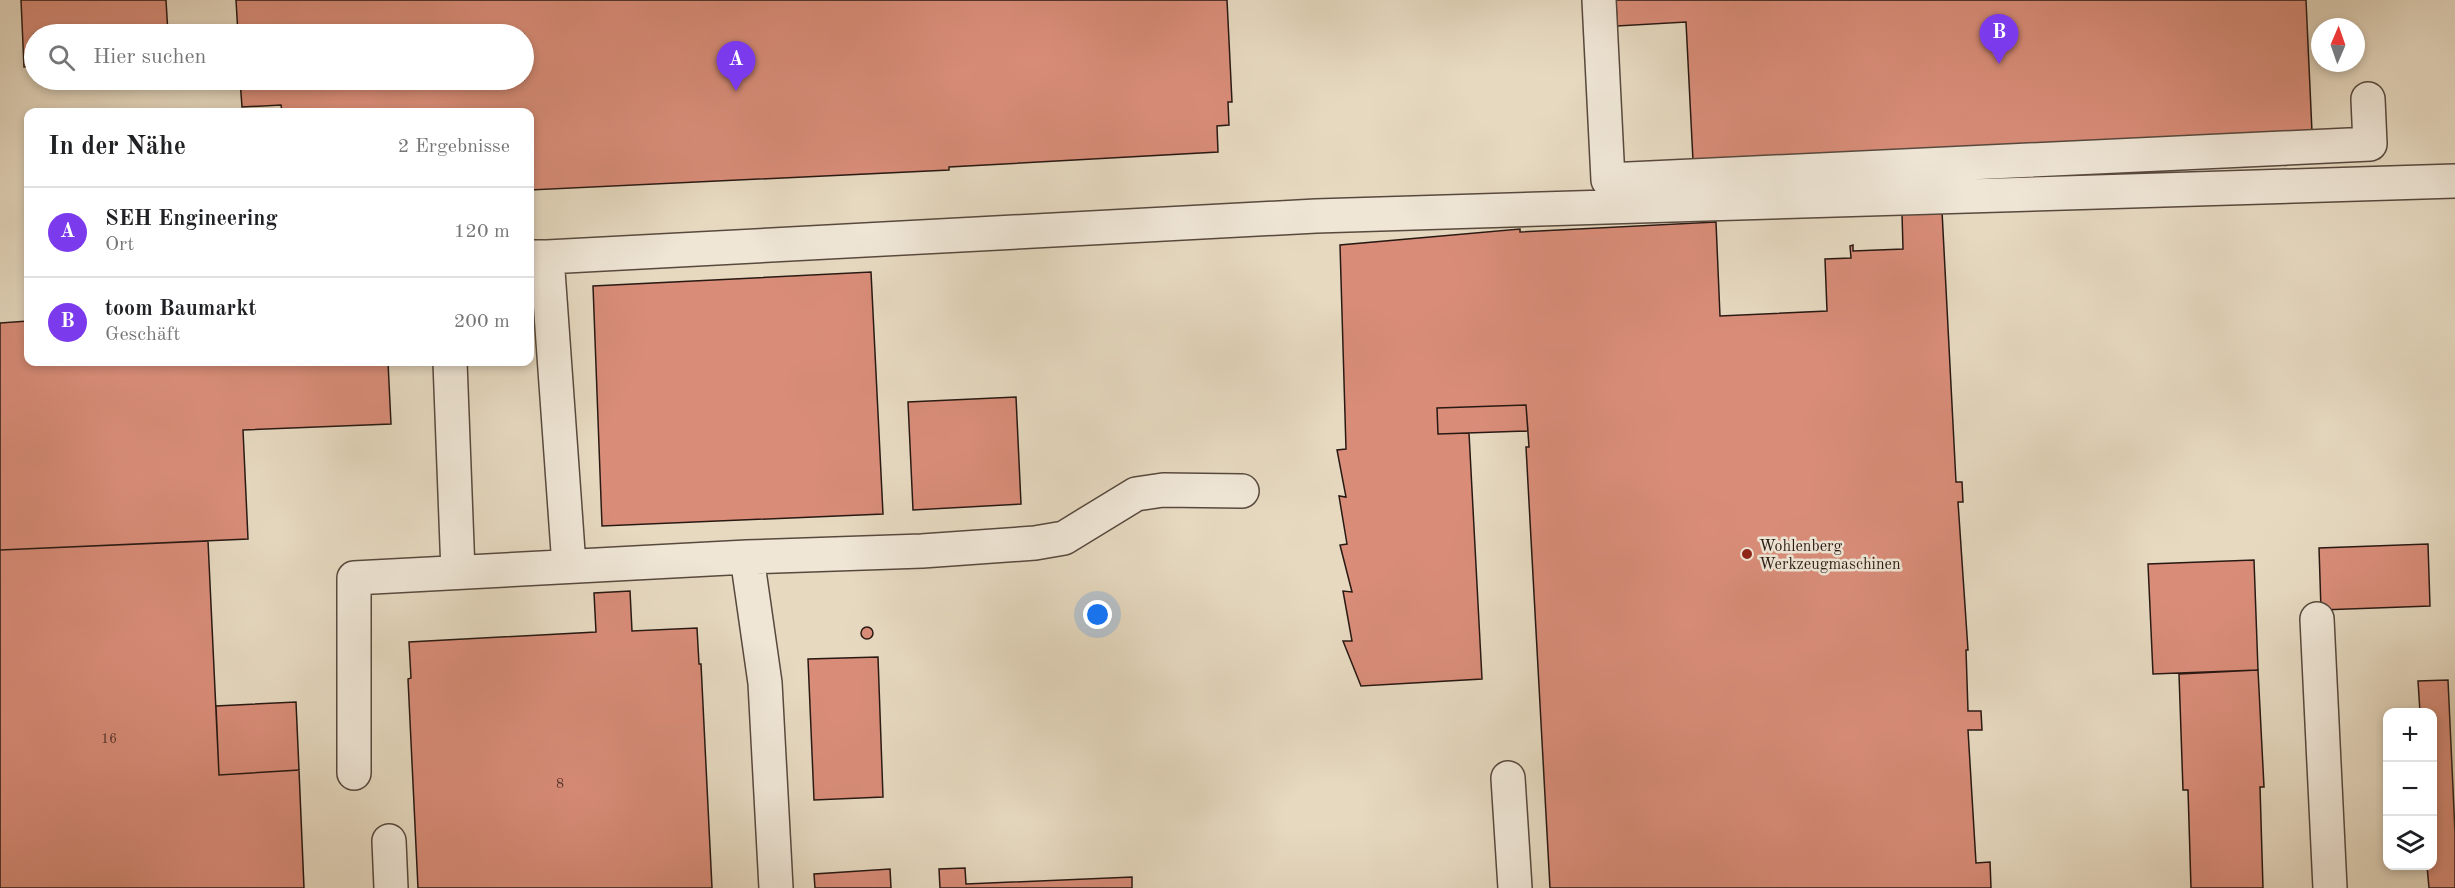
<!DOCTYPE html>
<html lang="de">
<meta charset="utf-8">
<style>
:root{--surface:#fff;--page:#f2f2f2;--text:#202124;--muted:#757577;--line:#e0e0e0;--accent:#7c3aed}
body{margin:0;font-family:"Old Standard TT",serif;background:var(--page);color:var(--text)}
.controls{position:absolute;right:18px;bottom:18px;display:grid;overflow:hidden;border-radius:12px;box-shadow:0 3px 9px #0003}
.controls button{width:54px;height:54px;display:grid;place-items:center;padding:0;border:0;border-bottom:2px solid var(--line);background:var(--surface);color:var(--text);font:30px sans-serif}
.compass{position:absolute;left:2311px;top:18px;width:54px;height:54px;border-radius:50%;background:var(--surface);box-shadow:0 3px 9px #0003;rotate:2deg}
.you{position:absolute;left:1098px;top:615px;width:21px;height:21px;margin:-15px;border:4px solid #fff;border-radius:50%;background:#1a73e8;box-shadow:0 0 0 9px #1a73e833}
.badge{display:grid;place-items:center;width:39px;height:39px;border-radius:50%;background:var(--accent);color:#fff;font-size:20px;font-weight:700}
.pin{position:absolute;translate:-50% -50px;filter:drop-shadow(0 2px 3px #0008)}
.pin::after{content:'';position:absolute;top:32px;width:21px;height:18px;background:inherit;clip-path:polygon(0 0,100% 0,50% 100%)}
.list{margin:0;padding:0;list-style:none}
h2{display:flex;justify-content:space-between;align-items:center;height:78px;margin:0;padding:0 24px;font-size:26px}
h2 small{font-size:20px;font-weight:400;color:var(--muted)}
.list li{display:grid;grid-template-columns:39px 1fr auto;gap:18px;align-items:center;box-sizing:border-box;height:90px;padding:0 24px;border-top:2px solid var(--line)}
.list b{display:block;font-size:22px;white-space:nowrap}
.list p{margin:0;font-size:20px;white-space:nowrap;color:var(--muted)}
.list em{font-size:20px;font-style:normal;color:var(--muted)}
.icon{flex:none;width:33px;height:33px;fill:none;stroke:currentColor;stroke-width:2;stroke-linecap:round;stroke-linejoin:round}
.map{position:relative;flex:none;width:2455px;height:888px;overflow:hidden}
.search{position:absolute;background:var(--surface);box-shadow:0 3px 9px #0003;left:24px;top:24px;width:510px;height:66px;display:flex;align-items:center;gap:15px;box-sizing:border-box;padding:0 21px;border-radius:33px;color:var(--muted);font-size:22px}
.panel{position:absolute;background:var(--surface);box-shadow:0 3px 9px #0003;left:24px;top:108px;width:510px;height:258px;border-radius:12px}
.map>svg:first-child{display:block}
</style>
<div class="map">
<svg width="2455" height="888" viewBox="0 0 2455 888">
<rect width="100%" height="100%" fill="#e6d9c0"/>
<filter id="stains"><feTurbulence type="fractalNoise" baseFrequency=".00333" numOctaves="4"/><feColorMatrix values="0 0 0 0 .2 0 0 0 0 .09 0 0 0 0 .02 0 0 0 .5 -.17"/></filter>
<radialGradient id="worn" r=".72"><stop offset=".6" stop-color="#630" stop-opacity="0"/><stop offset="1" stop-color="#630" stop-opacity=".3"/></radialGradient>
<!-- building -->
<path fill="#d98d79" stroke="#291913" stroke-width="1.5" d="M21,0H166L168,34H34V66L24,67Z
M236,0H1227L1232,102H1228L1229,125L1217,126L1218,152L949,167V170L530,190V112H282L281,105L242,107L240,80H524V34H238Z
M1616,0H2306L2312,132L1693,161L1686,22L1617,26Z
M1942,211L1956,482H1962L1963,502H1958L1968,650H1966L1968,711H1981L1982,730H1968L1976,863L1990,862L1991,888H1550L1526,447H1529L1526,405L1437,408L1438,434L1469,433L1482,679L1361,686L1343,641H1352L1343,591L1352,592L1340,545L1347,544L1339,496L1346,497L1337,450L1346,449L1340,245L1520,229V232L1716,222L1720,316L1827,311L1825,259L1851,258L1850,246L1853,245V251L1903,249L1902,213Z
M871,272L883,514L602,526L593,286Z
M28,321V362H388L391,424L243,430L248,539L0,550V323Z
M1016,397L1021,504L913,510L908,402Z
M1526,405L1528,431L1438,434L1437,408Z
M208,541L219,775L299,770L304,888H0V550Z
M2428,544L2430,606L2321,610L2319,548Z
M2254,560L2258,670L2153,674L2148,564Z
M630,591L632,631L697,628L699,664H701L712,888H418L408,679L411,678L409,642L596,632L594,593Z
M861 633a6 6 0 1 1 12 0a6 6 0 1 1-12 0Z
M878,657L883,797L814,800L808,659Z
M2258,670L2264,787H2260L2263,888H2191L2188,790H2183L2179,674Z
M2448,680L2455,832V888H2429L2427,866H2432V712H2420L2418,681Z
M296,702L299,770L219,775L216,706Z
M965,868L966,884L1132,877V888H940L939,869Z
M890,869L891,888H815L814,874Z"/>
<g fill="none" stroke-linecap="round" stroke-linejoin="round">
<!-- minor casing -->
<g stroke="#58493e" stroke-width="36">
<path id="minor" d="M1599,0L1608,180L2370,144L2368,99
M530,257H547L569,566
M547,257L1316,216L2455,181
M450,362L458,572
M747,557L922,551L1035,543L1064,538L1136,494L1163,490L1242,491
M2317,619L2330,888
M354,773V578L747,557L765,683L776,888
M1508,778L1515,888
M389,841L391,888"/>
</g>
<!-- minor -->
<use href="#minor" stroke="#efe6d6" stroke-width="33"/>
</g>
<!-- markers -->
<circle fill="#8f2418" stroke="#efe6d6" stroke-width="2" cx="1747" cy="554" r="6"/>
<g text-anchor="middle" stroke-width="5" stroke-linejoin="round" paint-order="stroke">
<!-- number labels -->
<g font-size="14" fill="#55362c">
<text x="109" y="743">16</text>
<text x="560" y="788">8</text>
</g>
<!-- poi labels -->
<g font-size="16" fill="#291913" stroke="#efe6d6" text-anchor="start">
<text x="1759" y="551">Wohlenberg<tspan x="1759" dy="18">Werkzeugmaschinen</tspan></text>
</g>
</g>
<rect width="100%" height="100%" filter="url(#stains)"/>
<rect width="100%" height="100%" fill="url(#worn)"/>
</svg>
<div class="controls">
<button>+</button>
<button>−</button>
<button><svg class="icon" aria-label="layers" viewBox="0 0 24 24"><path d="M12 4l9 5-9 5-9-5zM3 14l9 5 9-5"/></svg></button>
</div>
<svg class="compass" viewBox="-18 -18 36 36"><path d="M0-13l5 13h-10z" fill="#e53935"/><path d="M0 13l5-13h-10z" fill="#757577"/></svg>
<div class="you"></div>
<div class="pin badge" style="left:736px;top:91px">A</div>
<div class="pin badge" style="left:1999px;top:64px">B</div>
<div class="search"><svg class="icon" aria-label="search" viewBox="0 0 24 24"><circle cx="10" cy="10" r="6"/><path d="M15 15l6 6"/></svg>Hier suchen</div>
<section class="panel">
<h2>In der Nähe<small>2 Ergebnisse</small></h2>
<ul class="list">
<li><span class="badge">A</span><div><b>SEH Engineering</b><p>Ort</p></div><em>120 m</em></li>
<li><span class="badge">B</span><div><b>toom Baumarkt</b><p>Geschäft</p></div><em>200 m</em></li>
</ul>
</section>
</div>
